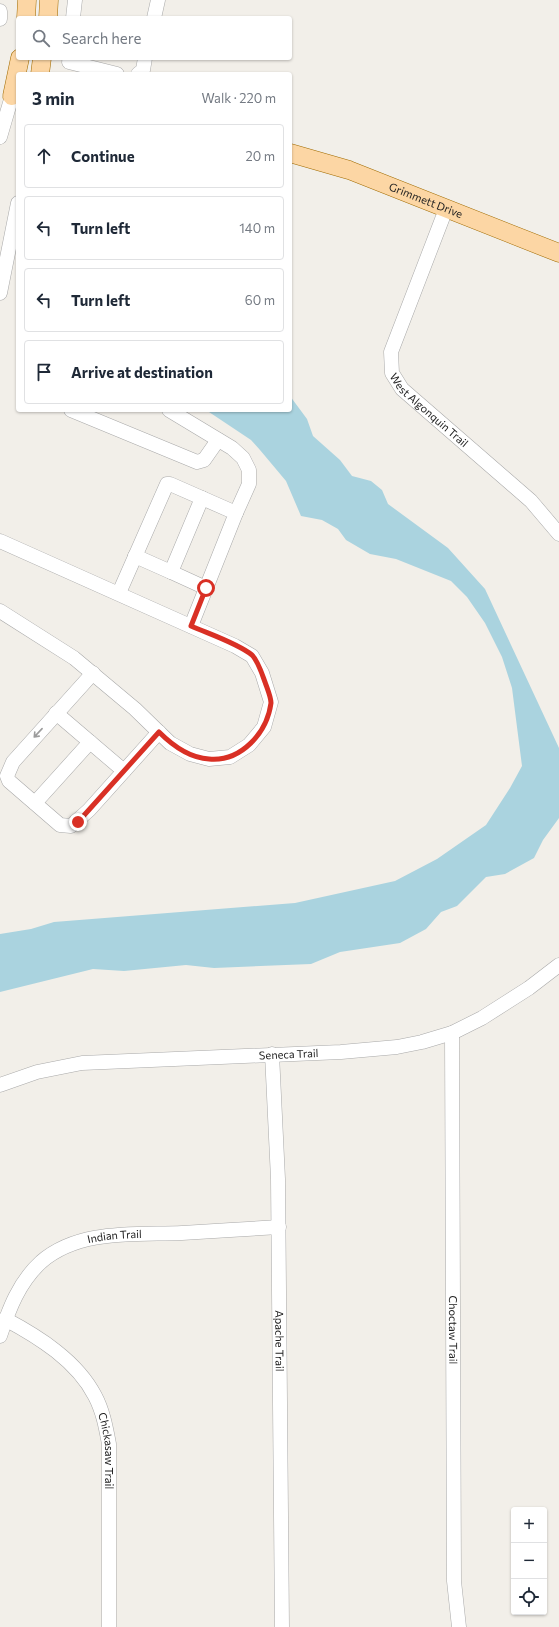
<!DOCTYPE html>
<meta charset="utf-8">
<style>
:root{--surface:#fff;--page:#f6f6f7;--text:#1f2937;--muted:#747a83;--line:#e0e1e3}
body{margin:0;font-family:Commissioner,sans-serif;background:var(--page);color:var(--text)}
.controls{position:absolute;right:12px;bottom:12px;display:grid;overflow:hidden;border-radius:4px;box-shadow:0 1px 3px #0004}
.controls button{width:36px;height:36px;display:grid;place-items:center;padding:0;border:0;border-bottom:1px solid var(--line);background:var(--surface);color:var(--text);font:20px sans-serif}
.stop{position:absolute;width:12px;height:12px;margin:-9px;border:3px solid #d93025;border-radius:50%;background:#fff}
.stop.end{background:#d93025;border-color:#fff;box-shadow:0 1px 4px #0008}
.list{margin:0;padding:0;list-style:none}
h2{display:flex;justify-content:space-between;align-items:center;height:52px;margin:0;padding:0 16px;font-size:17px}
h2 small{font-size:13px;font-weight:400;color:var(--muted)}
.list li{display:grid;grid-template-columns:26px 1fr auto;gap:12px;align-items:center;box-sizing:border-box;height:64px;margin:0 8px 8px;padding:0 8px;border:1px solid var(--line);border-radius:4px}
.list b{display:block;font-size:15px;white-space:nowrap}
.list em{font-size:13px;font-style:normal;color:var(--muted)}
.icon{flex:none;width:22px;height:22px;fill:none;stroke:currentColor;stroke-width:2;stroke-linecap:round;stroke-linejoin:round}
.map{position:relative;flex:none;width:559px;height:1627px;overflow:hidden}
.search{position:absolute;background:var(--surface);box-shadow:0 1px 3px #0004;left:16px;top:16px;width:276px;height:44px;display:flex;align-items:center;gap:10px;box-sizing:border-box;padding:0 14px;border-radius:4px;color:var(--muted);font-size:15px}
.panel{position:absolute;background:var(--surface);box-shadow:0 1px 3px #0004;left:16px;top:72px;width:276px;height:340px;border-radius:4px}
.map>svg:first-child{display:block}
</style>
<div class="map">
<svg width="559" height="1627" viewBox="0 0 559 1627">
<rect width="100%" height="100%" fill="#f2efe9"/>
<!-- water -->
<path fill="#aad3df" d="M290,396L307,419L313,436L340,460L352,476L371,481L382,490L388,504L448,548L485,589L559,748V818L543,840L534,858L505,874L486,877L457,906L441,912L426,929L400,943L340,952L311,964L214,968L186,965L124,971L93,969L0,992V934L31,929L54,922L295,903L395,881L437,859L486,825L510,788L522,766L512,688L502,657L485,623L467,597L451,581L396,559L370,554L346,540L338,529L322,520L301,516L286,481L260,450L251,440L206,410H290Z"/>
<g fill="none" stroke-linecap="round" stroke-linejoin="round">
<!-- minor casing -->
<g stroke="#a9a9a9" stroke-width="15">
<g id="minor">
<path d="M0,11V19"/>
<path d="M73,18L75,0"/>
<path d="M154,18L158,0"/>
<path d="M70,58L69,62L117,74"/>
<path d="M138,74L143,70L145,58"/>
<path d="M0,137L12,96"/>
<path id="s1" d="M446,209L391,352L392,373L402,389L531,501L559,534"/>
<path d="M0,293L18,203"/>
<path d="M71,410L197,462L204,460L218,440"/>
<path d="M169,410L232,448L243,458L249,470V484L236,513"/>
<path d="M0,541L235,646L252,656L262,673L271,702L264,727L249,745L230,757L209,759L190,754L170,743L135,709L74,658L0,611"/>
<path d="M135,556L171,572L202,498"/>
<path d="M171,572L206,588"/>
<path d="M119,593L167,484H170L236,513L191,626"/>
<path d="M93,673L13,762L7,776L9,781L60,825L71,826L89,810L159,732"/>
<path d="M56,713L124,771"/>
<path d="M35,803L90,742"/>
<path id="s2" d="M452,1033L454,1581L459,1627"/>
<path id="s3" d="M272,1054L278,1179L282,1627"/>
<path id="s4" d="M0,1085L37,1072L82,1063L341,1052L397,1047L422,1042L452,1033L482,1018L529,988L559,965"/>
<path id="s5" d="M5,1319C39,1337 77,1361 95,1396C103,1411 106,1428 109,1444V1627"/>
<path id="s6" d="M0,1336C9,1309 19,1282 41,1262C79,1229 135,1235 182,1233C214,1231 247,1229 279,1227"/>
</g>
</g>
<!-- major casing -->
<g stroke="#a06b00" stroke-width="19">
<g id="major">
<path d="M26,18L27,0"/>
<path d="M48,18L49,0"/>
<path d="M40,74L42,58"/>
<path d="M12,96L20,58"/>
<path id="s7" d="M290,153L349,170L559,253"/>
</g>
</g>
<!-- minor -->
<use href="#minor" stroke="#fff" stroke-width="14"/>
<!-- major -->
<use href="#major" stroke="#fcd6a4" stroke-width="18"/>
</g>
<!-- one-way arrows -->
<defs><path id="oneway-shaft" d="M-6 0H5M1.5-3L5.5 0L1.5 3" fill="none" stroke-width="1.6" stroke-linecap="round" stroke-linejoin="round"/></defs>
<use stroke="#9c9c9c" href="#oneway-shaft" transform="translate(38 733) rotate(133)"/>
<g fill="none" stroke-linecap="round" stroke-linejoin="round">
<!-- route -->
<path stroke="#d93025" stroke-width="5" d="M78,822L159,732C172,745 190,758 209,759C241,762 267,733 271,703C271,697 267,688 265,682C262,674 258,661 252,655C237,643 209,634 191,626L206,588"/>
</g>
<g text-anchor="middle" stroke-width="3" stroke-linejoin="round" paint-order="stroke">
<!-- street labels -->
<g font-size="11" fill="#222" stroke="#fff">
<text dy="4" stroke="none"><textPath href="#s7" startOffset="144">Grimmett Drive</textPath></text>
<text dy="4" stroke="none"><textPath href="#s1" startOffset="227">West Algonquin Trail</textPath></text>
<text dy="4" stroke="none"><textPath href="#s4" startOffset="292">Seneca Trail</textPath></text>
<text dy="4" stroke="none"><textPath href="#s6" startOffset="165">Indian Trail</textPath></text>
<text dy="4" stroke="none"><textPath href="#s2" startOffset="297">Choctaw Trail</textPath></text>
<text dy="4" stroke="none"><textPath href="#s3" startOffset="287">Apache Trail</textPath></text>
<text dy="4" stroke="none"><textPath href="#s5" startOffset="177">Chickasaw Trail</textPath></text>
</g>
</g>
</svg>
<div class="controls">
<button>+</button>
<button>−</button>
<button><svg class="icon" aria-label="locate" viewBox="0 0 24 24"><circle cx="12" cy="12" r="6"/><path d="M12 2v4M12 18v4M2 12h4M18 12h4"/></svg></button>
</div>
<div class="stop" style="left:206px;top:588px"></div>
<div class="stop end" style="left:78px;top:822px"></div>
<div class="search"><svg class="icon" aria-label="search" viewBox="0 0 24 24"><circle cx="10" cy="10" r="6"/><path d="M15 15l6 6"/></svg>Search here</div>
<section class="panel">
<h2>3 min<small>Walk · 220 m</small></h2>
<ul class="list">
<li><svg class="icon" aria-label="ahead" viewBox="0 0 24 24"><path d="M12 20V5M6 11l6-6 6 6"/></svg><div><b>Continue</b></div><em>20 m</em></li>
<li><svg class="icon" aria-label="left" viewBox="0 0 24 24"><path d="M17 20v-9H6M10 6l-5 5 5 5"/></svg><div><b>Turn left</b></div><em>140 m</em></li>
<li><svg class="icon" aria-label="left" viewBox="0 0 24 24"><path d="M17 20v-9H6M10 6l-5 5 5 5"/></svg><div><b>Turn left</b></div><em>60 m</em></li>
<li><svg class="icon" aria-label="arrive" viewBox="0 0 24 24"><path d="M6 21V4h12l-3 4 3 4H6"/></svg><div><b>Arrive at destination</b></div></li>
</ul>
</section>
</div>
